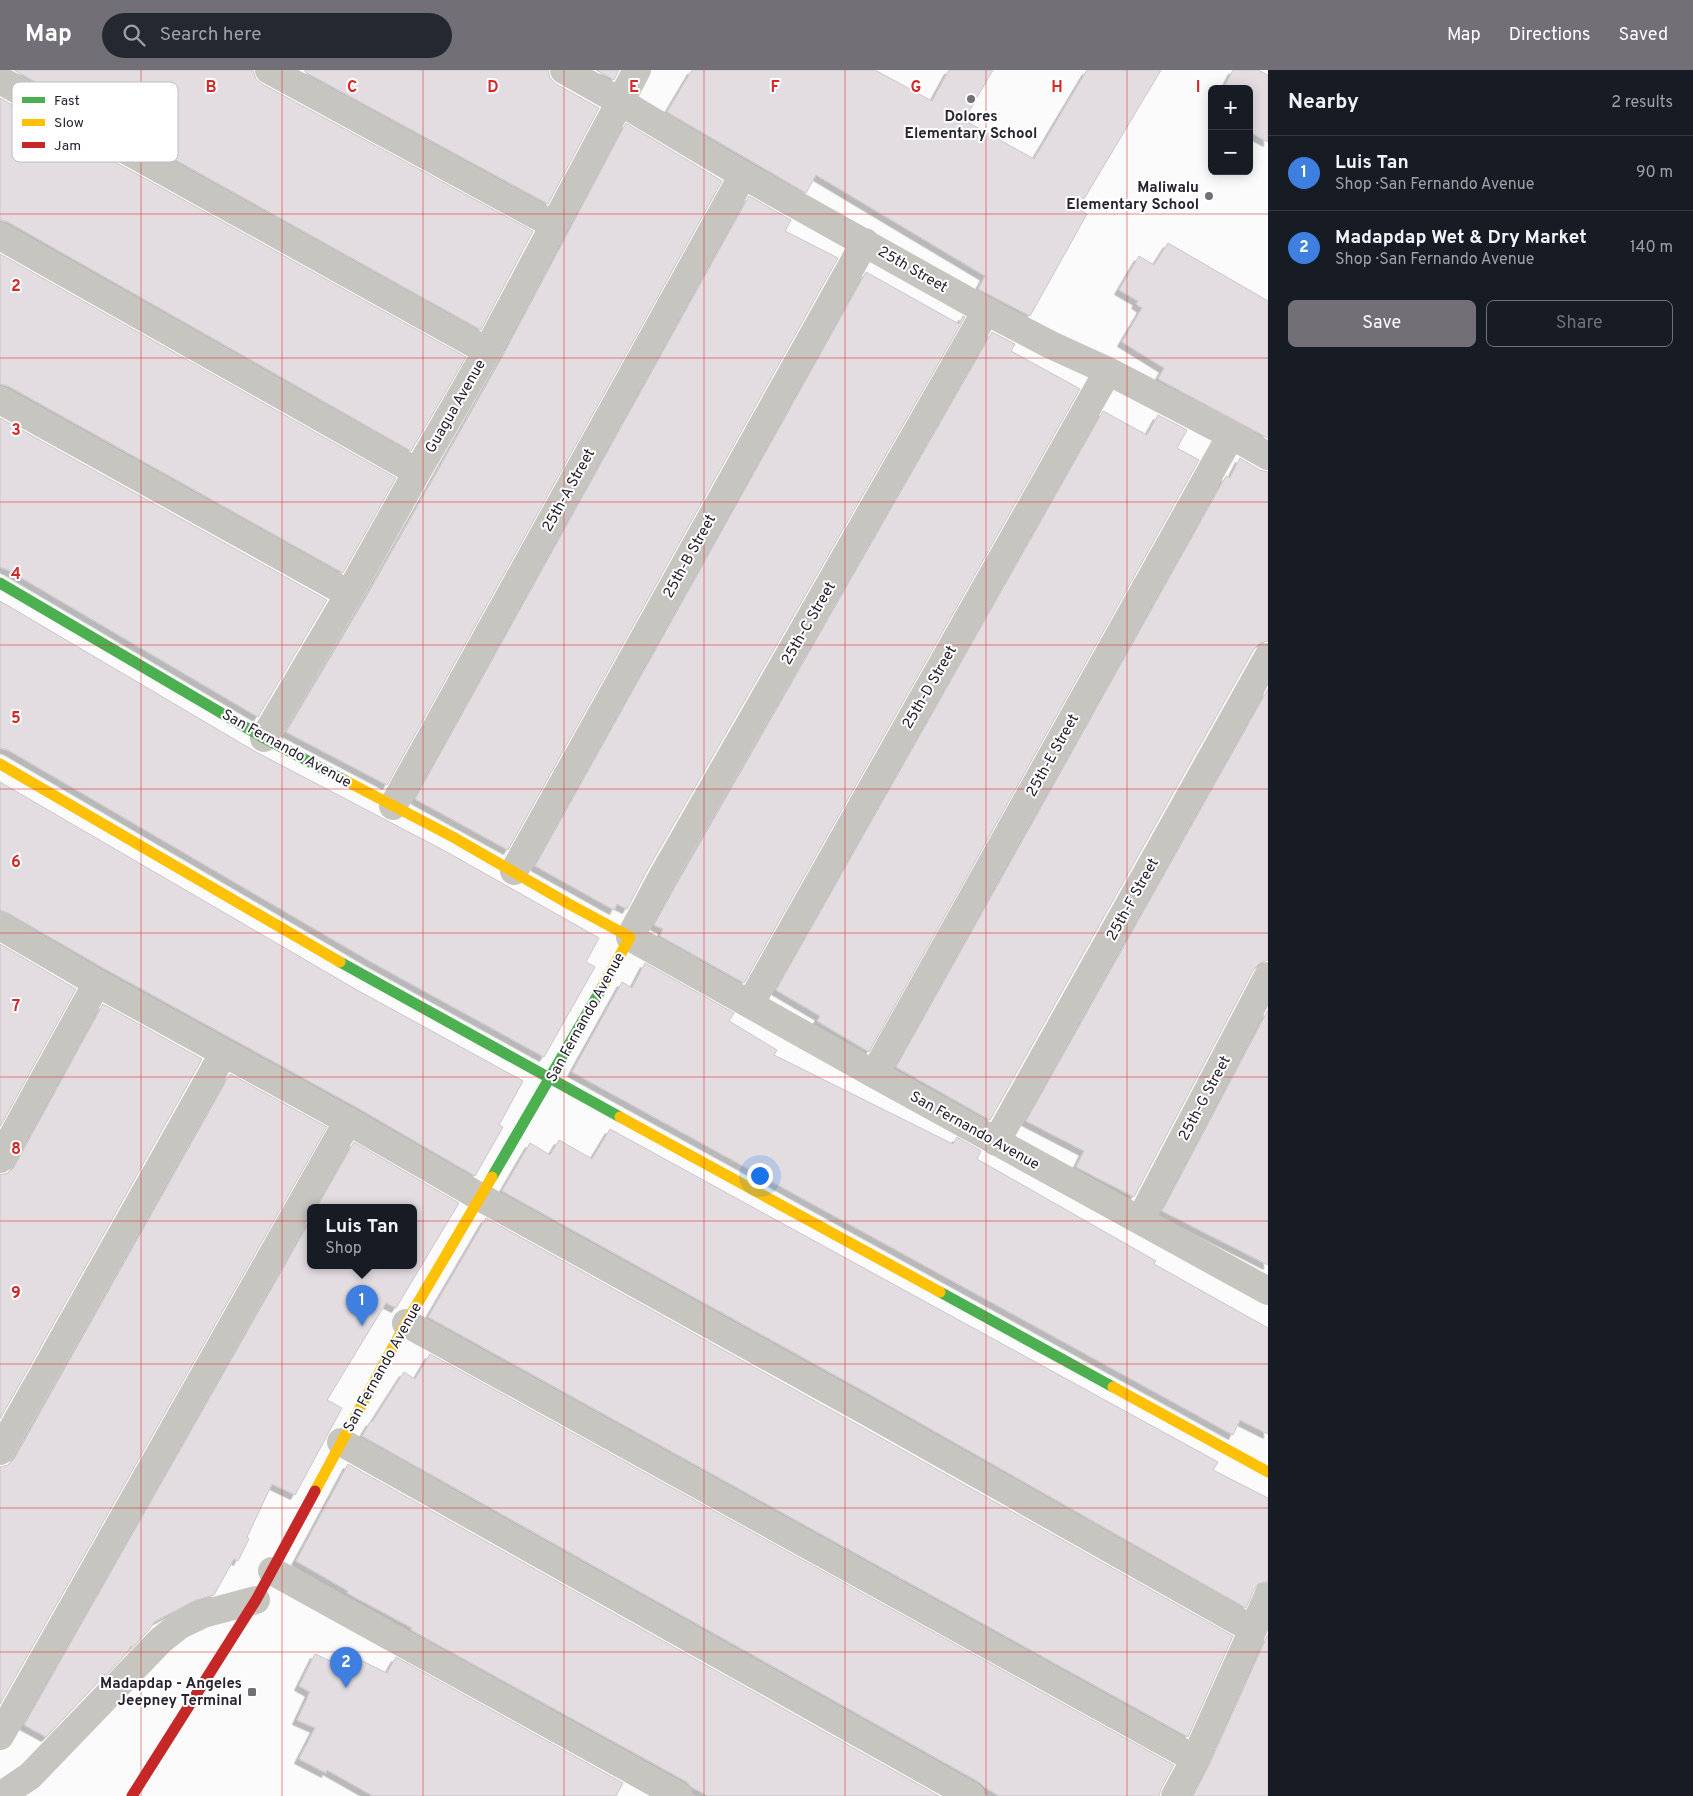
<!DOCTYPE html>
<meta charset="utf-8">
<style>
:root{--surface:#171b24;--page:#242831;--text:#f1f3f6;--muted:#9ea1a6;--line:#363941;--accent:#726f77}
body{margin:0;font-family:Overpass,sans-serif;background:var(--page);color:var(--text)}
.controls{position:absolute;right:15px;top:15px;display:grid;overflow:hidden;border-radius:8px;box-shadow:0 2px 12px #0003}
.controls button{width:45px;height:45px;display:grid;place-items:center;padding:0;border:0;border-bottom:1px solid var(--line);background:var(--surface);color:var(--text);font:25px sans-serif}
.you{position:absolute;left:759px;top:1105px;width:18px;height:18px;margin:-12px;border:4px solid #fff;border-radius:50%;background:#1a73e8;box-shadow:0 0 0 8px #1a73e833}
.badge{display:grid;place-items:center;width:32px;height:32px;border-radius:50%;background:var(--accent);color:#fff;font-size:16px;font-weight:700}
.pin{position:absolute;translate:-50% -41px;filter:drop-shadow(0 1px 2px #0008)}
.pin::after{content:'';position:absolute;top:26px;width:18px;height:15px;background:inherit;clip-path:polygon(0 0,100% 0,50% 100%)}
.popup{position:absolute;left:307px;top:1134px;width:110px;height:65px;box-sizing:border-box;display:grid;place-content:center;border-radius:8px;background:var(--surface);filter:drop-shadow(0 1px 4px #0005);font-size:16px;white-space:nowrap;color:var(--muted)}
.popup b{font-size:19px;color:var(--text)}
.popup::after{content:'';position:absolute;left:50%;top:100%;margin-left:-10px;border:10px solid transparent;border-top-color:var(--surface)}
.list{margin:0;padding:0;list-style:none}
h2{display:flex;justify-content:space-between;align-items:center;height:65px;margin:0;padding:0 20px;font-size:21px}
h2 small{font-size:16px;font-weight:400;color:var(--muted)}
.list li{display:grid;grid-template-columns:32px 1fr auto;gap:15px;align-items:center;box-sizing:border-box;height:75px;padding:0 20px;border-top:1px solid var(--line)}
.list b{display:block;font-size:19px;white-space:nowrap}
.list p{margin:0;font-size:16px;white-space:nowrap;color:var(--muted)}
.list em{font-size:16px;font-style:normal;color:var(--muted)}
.actions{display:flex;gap:10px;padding:15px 20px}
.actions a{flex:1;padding:11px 0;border:1px solid var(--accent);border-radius:8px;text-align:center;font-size:18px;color:var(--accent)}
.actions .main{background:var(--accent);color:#fff}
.icon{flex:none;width:28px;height:28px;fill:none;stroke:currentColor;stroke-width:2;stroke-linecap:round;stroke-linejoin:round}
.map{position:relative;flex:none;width:1268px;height:1726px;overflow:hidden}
header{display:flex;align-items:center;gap:30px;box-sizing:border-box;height:70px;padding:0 25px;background:var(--accent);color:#fff}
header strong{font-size:24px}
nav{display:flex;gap:28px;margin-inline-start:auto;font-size:18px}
.search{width:350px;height:45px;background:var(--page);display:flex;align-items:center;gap:12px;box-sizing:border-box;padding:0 18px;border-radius:28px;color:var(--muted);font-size:19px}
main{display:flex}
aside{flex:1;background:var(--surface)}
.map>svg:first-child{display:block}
</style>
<header>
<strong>Map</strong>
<div class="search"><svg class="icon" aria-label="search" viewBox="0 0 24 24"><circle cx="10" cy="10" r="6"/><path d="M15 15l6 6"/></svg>Search here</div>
<nav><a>Map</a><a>Directions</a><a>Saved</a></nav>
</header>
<main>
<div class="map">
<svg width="1268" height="1726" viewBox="0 0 1268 1726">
<defs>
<filter id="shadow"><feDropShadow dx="-4.5" dy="4.5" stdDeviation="0" flood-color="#0004"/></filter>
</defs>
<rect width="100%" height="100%" fill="#fbfbfb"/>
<!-- building -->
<path fill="#e3dde1" stroke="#ccc6ca" filter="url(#shadow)" d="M14,0H253L256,9L262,14L533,161L481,260Z
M305,0H548L550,8L556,14L599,38L548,134L305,2Z
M596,0H619L614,10Z
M692,0H875L932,31L949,0H993L964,50L1034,89L1087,0H1161L1078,139L1087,144L1030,246L978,219L985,206L816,105L806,123L667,42Z
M1233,0H1258L1268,5V72L1249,62V19H1223Z
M0,28L466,287L411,381L8,152L0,150Z
M626,53L722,111L387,715L286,662L363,532L501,289Z
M749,126L791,150L785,161L838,188L508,780L415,729Z
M1168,173L1268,231V368L1158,309L1164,298L1122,272L1142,238L1136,234L1138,231L1119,220L1139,186L1154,195Z
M0,184L396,408L343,503L8,316L0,314Z
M866,202L959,254L963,246L965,247L648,799L627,839L617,834L614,840L535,796Z
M992,262L1015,274L1011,281L1080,319L744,913L660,866L663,859L654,855L676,815Z
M1103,341L1147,365L1158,345L1187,360L1177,378L1199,390L869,982L817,951L820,946L776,920Z
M0,348L327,530L258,647L8,500L0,497Z
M1240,388L1260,400L1268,402V571L1260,573L1254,579L990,1050L896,997L1226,406L1230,408Z
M0,531L256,682L445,781L599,868L586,892L595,897L544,987L373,893L8,680L0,678Z
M1268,619V890L1260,893L1254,899L1134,1127L1076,1097L1084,1081L1026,1051Z
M0,712L357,920L523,1011L499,1055L503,1057L475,1106L356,1037L105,899L8,843L0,840Z
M0,874L76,919L0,1057Z
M645,893L734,943L729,951L777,980L774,985L953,1074L957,1067L981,1081L977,1089L1156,1191L1154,1194L1268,1258V1364L1240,1350L1233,1365L572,1002L622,912L632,918Z
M103,934L202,989L0,1349V1105L8,1103L14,1097Z
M1268,940V1195L1162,1141Z
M230,1004L327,1057L0,1634V1397L8,1395L14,1389Z
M610,1059L1218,1392L1213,1400L1268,1428V1511L1258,1514L1254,1520L1246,1538L876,1328L502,1121L530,1073L550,1085L559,1070L592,1089Z
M354,1072L459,1133L396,1238L386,1233L327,1330L342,1338L295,1425L272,1414L247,1467L249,1469L238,1491L234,1489L214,1525L196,1530L154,1552L149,1560L133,1577L131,1576L127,1583L106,1605L104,1604L101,1609L46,1667L24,1655L311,1149V1195H413V1137H317Z
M486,1148L860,1356L1233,1566L1188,1667L428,1247Z
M430,1284L1174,1695L1161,1719L1159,1726H999L984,1717L979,1712L362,1366L371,1351L372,1352L404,1302L415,1309Z
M348,1394L939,1726H708L691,1717L687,1712L411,1560L412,1558L347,1523L348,1521L296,1491Z
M1268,1564V1726H1193L1209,1695Z
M315,1584L346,1598L352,1586L387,1603L396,1587L623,1713L616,1726H373L327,1700L326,1703L299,1689L315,1658L297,1650L310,1622L299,1616Z"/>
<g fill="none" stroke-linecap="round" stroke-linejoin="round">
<!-- street -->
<path stroke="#c7c5c0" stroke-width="28" d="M269,0L554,155
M564,0L619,31L743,105L986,241L1051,275L1108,301L1231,365L1268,386
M0,10L487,281
M0,166L417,402
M986,241L662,807L630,867L874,1004L1268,1221
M0,330L349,524
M264,668L349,524L417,402L487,281L637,0
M393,736L743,105
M514,801L865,172
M0,856L97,913L348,1051L480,1127L868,1342L1252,1559
M750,934L1108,301
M874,1004L1231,365
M996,1072L1268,587
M0,1089L97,913
M1140,1150L1268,906
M406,1253L1195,1689
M341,1372L971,1726
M0,1381L223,984
M272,1501L679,1726
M0,1666L348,1051
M0,1726L30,1706L161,1570L180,1555L203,1544L256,1530
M1175,1726L1195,1689L1268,1526"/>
<!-- fast -->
<path stroke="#4caf50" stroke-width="11" d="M0,513L264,668L346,711
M340,892L620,1047
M492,1107L603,916
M940,1222L1113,1317"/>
<!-- slow -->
<path stroke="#ffc107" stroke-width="11" d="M0,694L340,892
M346,711L453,767L569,834L630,867L603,916
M620,1047L940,1222
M1113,1317L1268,1402
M315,1421L406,1253L492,1107"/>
<!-- jam -->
<path stroke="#c62828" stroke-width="11" d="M132,1726L256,1530L315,1421"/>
</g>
<!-- grid -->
<path fill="none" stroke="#d62828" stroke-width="1" stroke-opacity="0.55" d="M141,0V1726M282,0V1726M423,0V1726M564,0V1726M704,0V1726M845,0V1726M986,0V1726M1127,0V1726M0,144H1268M0,288H1268M0,432H1268M0,575H1268M0,719H1268M0,863H1268M0,1007H1268M0,1151H1268M0,1294H1268M0,1438H1268M0,1582H1268"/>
<!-- markers -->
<g fill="#726f77" stroke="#fff" stroke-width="2">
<circle cx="971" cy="29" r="5"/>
<circle cx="1209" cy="126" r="5"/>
<rect x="247" y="1617" width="10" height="10" rx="2.5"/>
</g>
<g text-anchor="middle" stroke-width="4" stroke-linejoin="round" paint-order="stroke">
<!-- poi labels -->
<g font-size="15" font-weight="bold" fill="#282330" stroke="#fff" text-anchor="end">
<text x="971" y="51" text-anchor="middle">Dolores<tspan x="971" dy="17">Elementary School</tspan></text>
<text x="1199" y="122">Maliwalu<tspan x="1199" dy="17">Elementary School</tspan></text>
<text x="242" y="1618">Madapdap - Angeles<tspan x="242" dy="17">Jeepney Terminal</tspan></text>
</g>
<!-- street labels -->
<g font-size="15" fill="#282330" stroke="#fff">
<text transform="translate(913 199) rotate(30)" y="5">25th Street</text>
<text transform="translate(455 336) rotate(-60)" y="5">Guagua Avenue</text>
<text transform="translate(568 420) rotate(-61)" y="5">25th-A Street</text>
<text transform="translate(689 486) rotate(-61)" y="5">25th-B Street</text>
<text transform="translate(808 553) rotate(-60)" y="5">25th-C Street</text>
<text transform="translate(929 617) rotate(-60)" y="5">25th-D Street</text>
<text transform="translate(287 678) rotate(29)" y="5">San Fernando Avenue</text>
<text transform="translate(1052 685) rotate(-61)" y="5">25th-E Street</text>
<text transform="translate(1132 829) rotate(-61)" y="5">25th-F Street</text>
<text transform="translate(585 947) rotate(-61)" y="5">San Fernando Avenue</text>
<text transform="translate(1204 1028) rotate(-62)" y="5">25th-G Street</text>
<text transform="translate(975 1060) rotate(29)" y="5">San Fernando Avenue</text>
<text transform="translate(382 1297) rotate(-61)" y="5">San Fernando Avenue</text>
</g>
</g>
<!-- legend -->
<rect x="12" y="12" width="166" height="80" rx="8" fill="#fff" stroke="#bebdc1" stroke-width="1"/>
<rect x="22" y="27" width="23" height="6" fill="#4caf50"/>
<rect x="22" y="49" width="23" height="7" fill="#ffc107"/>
<rect x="22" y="72" width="23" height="6" fill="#c62828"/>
<g font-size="14" fill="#282330">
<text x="54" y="35">Fast</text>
<text x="54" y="57">Slow</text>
<text x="54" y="80">Jam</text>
</g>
<g font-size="16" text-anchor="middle" font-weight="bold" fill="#d62828" stroke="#fff" stroke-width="4" stroke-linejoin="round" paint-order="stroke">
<text x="211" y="22">B</text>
<text x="352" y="22">C</text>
<text x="493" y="22">D</text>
<text x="634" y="22">E</text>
<text x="775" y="22">F</text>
<text x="916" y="22">G</text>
<text x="1057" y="22">H</text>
<text x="1198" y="22">I</text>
<text x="16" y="221">2</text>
<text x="16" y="365">3</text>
<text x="16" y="509">4</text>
<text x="16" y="653">5</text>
<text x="16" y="797">6</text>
<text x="16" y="941">7</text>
<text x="16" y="1084">8</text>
<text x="16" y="1228">9</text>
</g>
</svg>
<div class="controls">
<button>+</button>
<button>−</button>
</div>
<div class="you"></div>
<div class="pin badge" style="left:362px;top:1256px;background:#3f7fe0">1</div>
<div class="popup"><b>Luis Tan</b>Shop</div>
<div class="pin badge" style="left:346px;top:1618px;background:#3f7fe0">2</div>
</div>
<aside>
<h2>Nearby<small>2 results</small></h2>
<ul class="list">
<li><span class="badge" style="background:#3f7fe0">1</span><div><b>Luis Tan</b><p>Shop · San Fernando Avenue</p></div><em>90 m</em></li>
<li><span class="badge" style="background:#3f7fe0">2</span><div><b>Madapdap Wet &amp; Dry Market</b><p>Shop · San Fernando Avenue</p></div><em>140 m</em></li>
</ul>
<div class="actions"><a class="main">Save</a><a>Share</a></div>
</aside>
</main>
